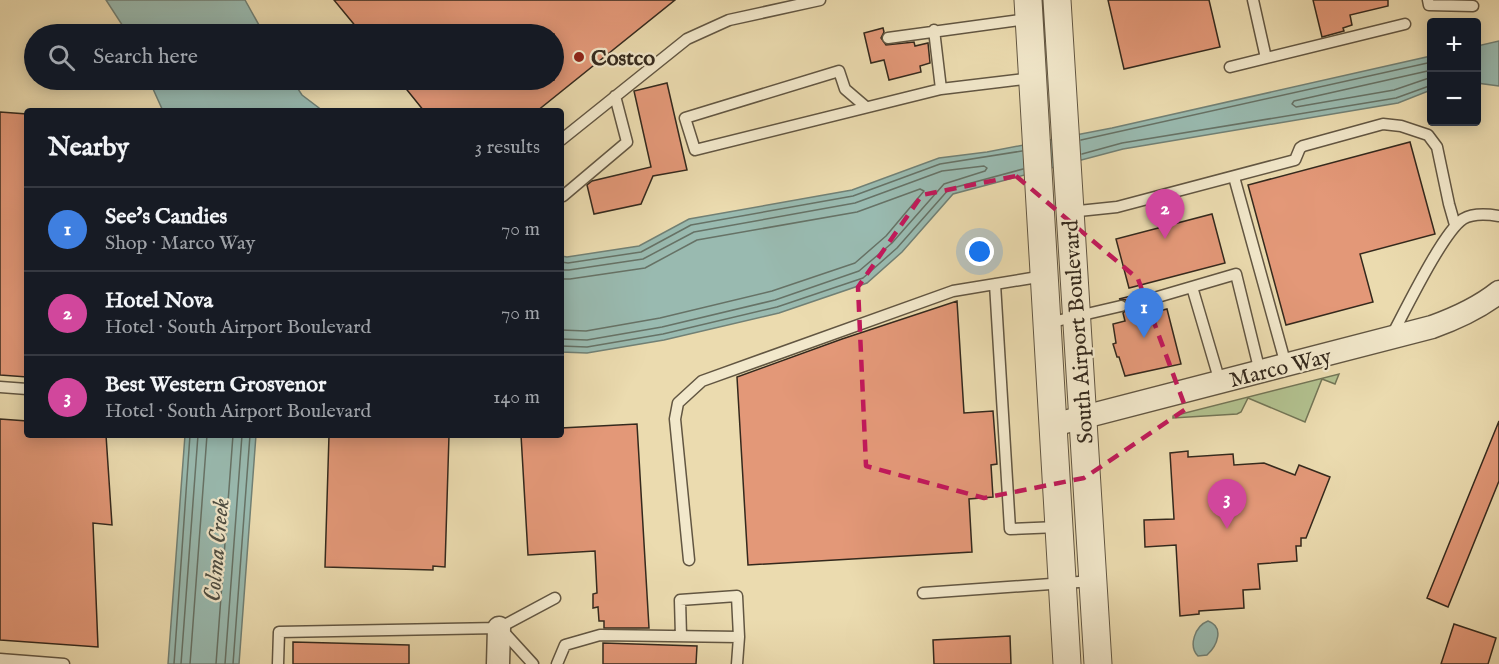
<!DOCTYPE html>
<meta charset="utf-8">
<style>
:root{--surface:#171b24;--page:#242831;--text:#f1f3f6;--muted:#9ea1a6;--line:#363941;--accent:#c59692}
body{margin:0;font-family:"IM FELL English",serif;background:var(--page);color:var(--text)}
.controls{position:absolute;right:18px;top:18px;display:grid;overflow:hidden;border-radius:6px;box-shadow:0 3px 15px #0003}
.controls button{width:54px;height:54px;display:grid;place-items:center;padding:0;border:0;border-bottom:2px solid var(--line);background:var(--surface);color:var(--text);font:30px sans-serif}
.you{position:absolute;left:980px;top:252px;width:21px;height:21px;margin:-15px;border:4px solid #fff;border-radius:50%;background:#1a73e8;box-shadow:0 0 0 9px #1a73e833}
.badge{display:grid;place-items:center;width:39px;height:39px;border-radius:50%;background:var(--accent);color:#fff;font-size:20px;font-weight:700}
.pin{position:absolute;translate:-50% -50px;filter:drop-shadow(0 2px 3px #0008)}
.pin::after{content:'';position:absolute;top:32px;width:21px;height:18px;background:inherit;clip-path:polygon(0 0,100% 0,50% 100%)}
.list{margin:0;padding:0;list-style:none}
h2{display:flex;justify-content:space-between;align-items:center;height:78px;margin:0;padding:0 24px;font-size:26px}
h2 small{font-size:20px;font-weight:400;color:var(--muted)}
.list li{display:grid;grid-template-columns:39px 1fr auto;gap:18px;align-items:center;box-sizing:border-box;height:84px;padding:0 24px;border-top:2px solid var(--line)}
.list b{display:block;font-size:22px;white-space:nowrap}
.list p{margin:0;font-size:20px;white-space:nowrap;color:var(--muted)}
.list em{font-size:20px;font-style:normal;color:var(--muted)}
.icon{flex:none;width:33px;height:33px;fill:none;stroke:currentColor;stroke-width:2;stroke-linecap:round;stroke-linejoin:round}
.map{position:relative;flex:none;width:1499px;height:664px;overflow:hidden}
.search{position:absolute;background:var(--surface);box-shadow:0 3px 15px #0003;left:24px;top:24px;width:540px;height:66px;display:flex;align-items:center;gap:15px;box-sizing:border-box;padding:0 21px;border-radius:33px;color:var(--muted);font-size:22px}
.panel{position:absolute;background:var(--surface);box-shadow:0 3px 15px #0003;left:24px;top:108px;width:540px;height:330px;border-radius:6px}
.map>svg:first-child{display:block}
</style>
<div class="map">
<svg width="1499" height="664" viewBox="0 0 1499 664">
<rect width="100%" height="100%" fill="#ebdbaf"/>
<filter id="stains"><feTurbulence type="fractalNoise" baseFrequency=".00333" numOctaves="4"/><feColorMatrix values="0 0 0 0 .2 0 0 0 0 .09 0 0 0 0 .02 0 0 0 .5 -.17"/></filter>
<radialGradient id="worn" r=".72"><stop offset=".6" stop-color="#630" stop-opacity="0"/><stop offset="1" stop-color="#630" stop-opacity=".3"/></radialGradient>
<!-- green -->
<path fill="#b2c18f" stroke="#737556" stroke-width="1.5" d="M1339,374L1335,384L1322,379L1305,422L1248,398L1241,412L1237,414L1173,418V416Z"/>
<!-- water -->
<path fill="#99bab0" stroke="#718075" stroke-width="1.5" d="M106,0H245L264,34H128Z
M1499,41V86L1477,83V46Z
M1431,56V90L1398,103L1123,149L953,194L902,252L867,283L779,313L664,340L587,353L561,352V256L567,257L639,246L689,219L852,190L939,158L987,152L1112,128Z
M149,80H292L302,95L323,111H163Z
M185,435H256L239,664H168Z
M1208,621C1225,627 1217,646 1207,655L1198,656C1188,646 1195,626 1208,621Z"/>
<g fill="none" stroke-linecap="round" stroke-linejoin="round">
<!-- shore -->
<path stroke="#667266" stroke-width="1.5" d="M1432,70L1294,101L1292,104L1296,107L1394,90L1432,77
M1081,140L1432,62
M1082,154L1122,143L1396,98L1432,85
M561,262L568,263L641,252L691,225L853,196L940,164L1022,151
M561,270H569L643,259L694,232L855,203L942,171L984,166L987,168L985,171L944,184L892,243L859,271L775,300L662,327L587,340L561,339
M561,279H570L645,268L697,240L857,212L920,189L924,191L886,236L855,263L772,291L660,318L586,331L561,330
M561,346L587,347L663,334L777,307L863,278L897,248L949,189L1023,169
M174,664L190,435
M181,664L198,435
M190,664L207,435
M216,664L233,435
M225,664L242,435
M233,664L250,435"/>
</g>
<!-- building -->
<path fill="#e39878" stroke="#34291d" stroke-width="1.5" d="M334,0H675L537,111H424L399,80H554V34H362Z
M1108,0H1209L1220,47L1124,69Z
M1313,0H1388V6L1350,15L1352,25L1343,28L1344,31L1322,37Z
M883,28L884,32L881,38L886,45L914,42L915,46L928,43L930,63L920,66L921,72L889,80L884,60L871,63L864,33Z
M667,83L687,170L653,176L641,204L594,214L587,185L592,181L651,167L634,91Z
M0,112L27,114V377L0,375Z
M1410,142L1435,234L1360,254L1373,302L1286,325L1248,185Z
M1212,214L1225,263L1129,288L1116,239Z
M1135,295L1130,301V305L1132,309L1139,310L1140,316L1167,309L1181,364L1125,376L1119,357H1117L1113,344L1116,343L1113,324L1125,321L1123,313L1128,308L1126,300L1119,299Z
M957,301L964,413L993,411L997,464L991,465L993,497L969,499L972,552L748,565L737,377L842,339Z
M0,419L27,421V435H106L112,525L93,523L98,647L0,640Z
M1499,421V481L1448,607L1427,598Z
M637,424L649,628H604V621H599L598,607L593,608V594L597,593L595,551L528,555L521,435H561V428Z
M329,435H449L445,567L433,566V570L325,567Z
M1188,451V457L1233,454L1234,465L1264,463L1295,475L1299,465L1330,477L1306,538H1301V546H1296L1297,561L1258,564L1260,589L1243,590L1244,608L1199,611V614L1180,616L1176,545L1145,547L1144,520L1174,519L1170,453Z
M1454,624L1496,638L1488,664H1441Z
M1010,636L1011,664H934L933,640Z
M293,642L409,645V664H293Z
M603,643L697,646L696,664H603Z"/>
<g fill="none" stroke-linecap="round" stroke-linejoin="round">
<!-- service casing -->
<g stroke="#625642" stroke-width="13">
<path id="service" d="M1253,0L1266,58
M1428,0L1429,5L1473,6
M888,38L1027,19
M1230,67L1405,24
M941,89L1032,78
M866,107L845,89L839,71L685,118L695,150L941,89L934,30
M561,140L687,39L729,20L820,0
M1234,177L1286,365
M561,195L563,196L627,142L615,96
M1069,212L1117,207L1295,160L1300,148L1303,146L1383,124L1401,126L1428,135L1437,147L1449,204L1455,225
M995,284L1010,529L1058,527
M1192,287L1220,382
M1137,303L1236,274L1260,372
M1048,323L1121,306
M1392,335C1405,311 1443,232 1463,219C1473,213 1487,214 1499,216
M0,387L27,389
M689,560L675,419L678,403L702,381L953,291L1044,276
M923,593L1093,581
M502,630L533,664
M0,659L64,664
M278,664L279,632L499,628L555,598
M557,664L565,645L600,635L739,637L737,596L680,600L681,636
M737,664L739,637"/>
</g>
<!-- minor casing -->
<g stroke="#625642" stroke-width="25">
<path id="minor" d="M1053,425L1432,327C1457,318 1479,308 1499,292
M498,664L499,628"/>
</g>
<!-- tertiary casing -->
<g stroke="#625642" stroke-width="29">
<path id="tertiary" d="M1028,0L1067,664
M1057,0L1098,664"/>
</g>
<!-- service -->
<use href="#service" stroke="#f2e8cb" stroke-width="10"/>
<!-- minor -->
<use href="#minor" stroke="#f2e8cb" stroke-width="22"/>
<!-- tertiary -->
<use href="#tertiary" stroke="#f2e8cb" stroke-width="27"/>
</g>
<!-- marked area -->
<path fill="none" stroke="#c2185b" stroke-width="4.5" stroke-dasharray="12 8" stroke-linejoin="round" d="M1016,176L1138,279L1186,409L1084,478L984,498L866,466L858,287L922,195Z"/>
<!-- markers -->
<circle fill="#8f2418" stroke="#f2e8cb" stroke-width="2" cx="579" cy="57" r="6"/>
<g text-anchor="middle" stroke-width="4.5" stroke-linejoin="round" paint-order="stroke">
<!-- poi labels -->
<g font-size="22" font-weight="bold" fill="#34291d" stroke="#f2e8cb" text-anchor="start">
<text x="591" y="65">Costco</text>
</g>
<!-- street labels -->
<g font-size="22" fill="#34291d" stroke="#f2e8cb">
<text transform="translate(1077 332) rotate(-94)" y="8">South Airport Boulevard</text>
<text transform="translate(1280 367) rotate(-14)" y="8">Marco Way</text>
</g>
<!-- water labels -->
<g font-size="24" font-style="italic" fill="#4d4d42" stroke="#f2e8cb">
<text transform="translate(216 550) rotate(-85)" y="8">Colma Creek</text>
</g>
</g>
<rect width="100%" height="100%" filter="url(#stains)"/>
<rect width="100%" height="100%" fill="url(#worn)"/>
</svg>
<div class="controls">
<button>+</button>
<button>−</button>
</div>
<div class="you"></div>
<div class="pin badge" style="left:1144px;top:338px;background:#3f7fe0">1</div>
<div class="pin badge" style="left:1165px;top:239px;background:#d1479c">2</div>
<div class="pin badge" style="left:1227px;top:529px;background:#d1479c">3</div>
<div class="search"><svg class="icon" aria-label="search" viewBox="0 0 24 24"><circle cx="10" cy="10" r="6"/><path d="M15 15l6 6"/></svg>Search here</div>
<section class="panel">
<h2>Nearby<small>3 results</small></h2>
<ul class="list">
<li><span class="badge" style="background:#3f7fe0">1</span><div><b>See's Candies</b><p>Shop · Marco Way</p></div><em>70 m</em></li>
<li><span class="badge" style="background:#d1479c">2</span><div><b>Hotel Nova</b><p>Hotel · South Airport Boulevard</p></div><em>70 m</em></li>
<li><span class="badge" style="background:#d1479c">3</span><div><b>Best Western Grosvenor</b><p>Hotel · South Airport Boulevard</p></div><em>140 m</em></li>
</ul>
</section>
</div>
